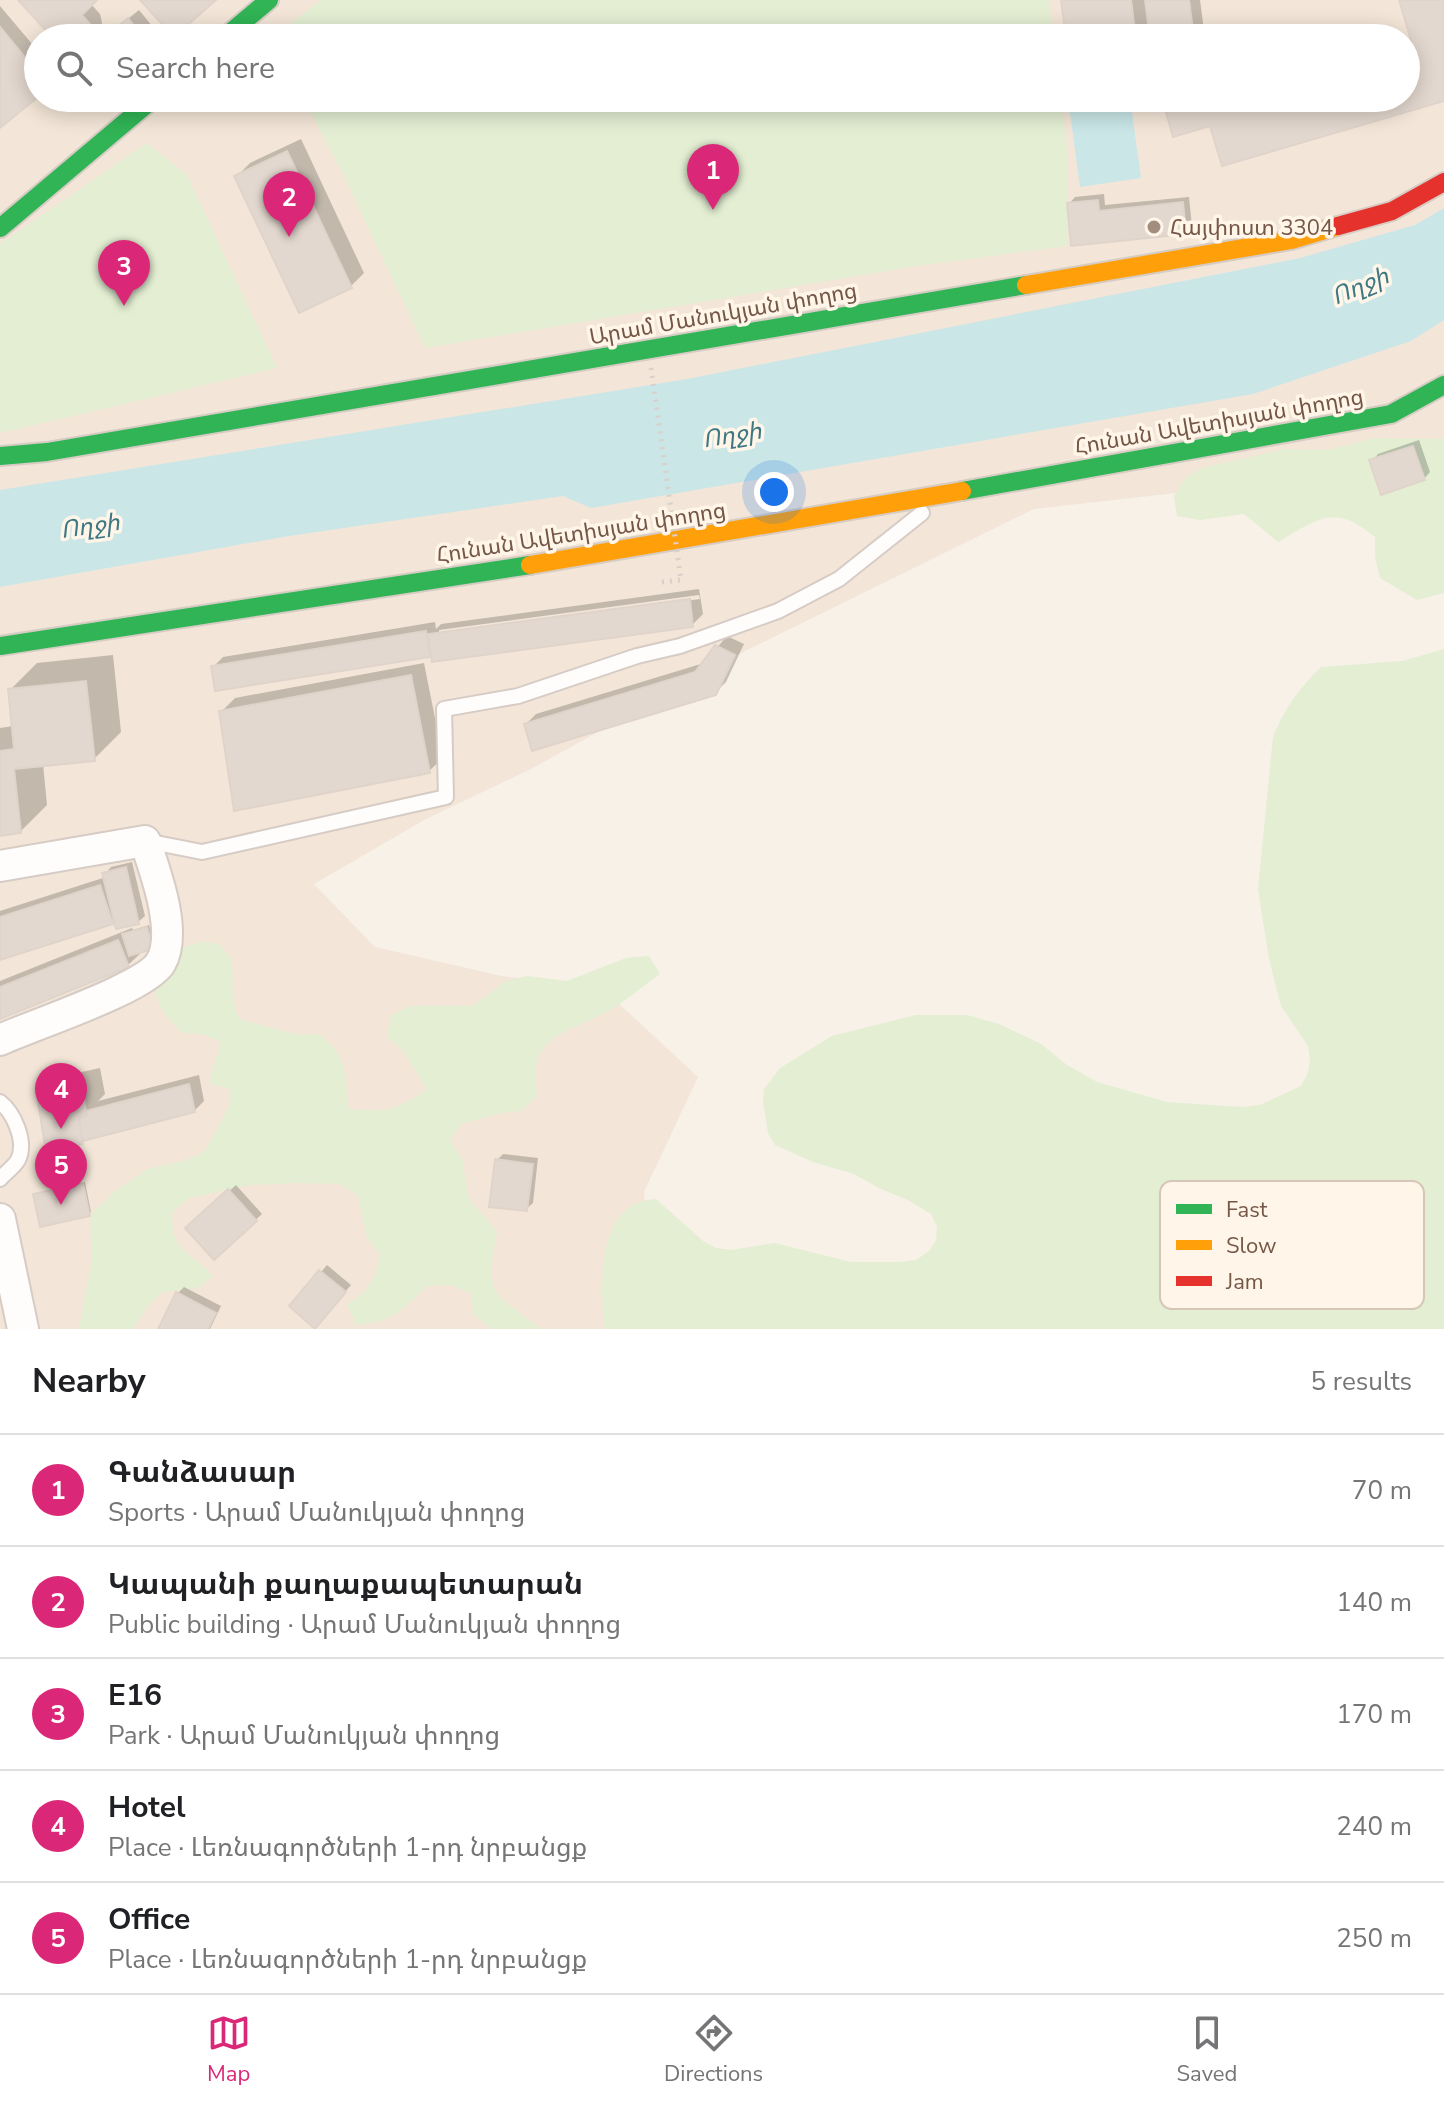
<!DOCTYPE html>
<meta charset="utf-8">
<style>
:root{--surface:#fff;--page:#f2f2f2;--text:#202124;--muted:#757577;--line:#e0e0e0;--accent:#db2777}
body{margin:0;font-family:"Nunito Sans","Noto Sans Armenian",sans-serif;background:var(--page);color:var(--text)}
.you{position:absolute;left:774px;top:492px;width:28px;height:28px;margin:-20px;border:6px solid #fff;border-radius:50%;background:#1a73e8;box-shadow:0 0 0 12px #1a73e833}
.badge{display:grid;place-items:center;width:52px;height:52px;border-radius:50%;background:var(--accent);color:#fff;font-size:26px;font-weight:700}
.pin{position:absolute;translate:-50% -66px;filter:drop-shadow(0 2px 4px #0008)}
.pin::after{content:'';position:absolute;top:42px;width:28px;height:24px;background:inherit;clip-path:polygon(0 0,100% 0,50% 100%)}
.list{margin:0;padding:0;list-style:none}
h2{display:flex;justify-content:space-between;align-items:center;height:104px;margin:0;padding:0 32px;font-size:34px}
h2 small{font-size:26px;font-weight:400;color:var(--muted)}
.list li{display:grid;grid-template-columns:52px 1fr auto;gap:24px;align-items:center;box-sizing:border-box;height:112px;padding:0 32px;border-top:2px solid var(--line)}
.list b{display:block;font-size:30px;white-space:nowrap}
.list p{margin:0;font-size:26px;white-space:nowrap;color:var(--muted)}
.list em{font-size:26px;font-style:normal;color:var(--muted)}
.icon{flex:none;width:44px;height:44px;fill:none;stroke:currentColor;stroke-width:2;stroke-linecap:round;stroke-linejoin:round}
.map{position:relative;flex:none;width:1444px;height:1329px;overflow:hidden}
.search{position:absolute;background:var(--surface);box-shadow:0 4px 20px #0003;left:24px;right:24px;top:24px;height:88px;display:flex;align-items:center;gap:20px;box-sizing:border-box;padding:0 28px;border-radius:44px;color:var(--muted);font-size:30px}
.sheet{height:664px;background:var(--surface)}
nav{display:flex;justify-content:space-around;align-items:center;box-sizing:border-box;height:112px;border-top:2px solid var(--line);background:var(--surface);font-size:22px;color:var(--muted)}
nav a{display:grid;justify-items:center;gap:4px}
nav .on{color:var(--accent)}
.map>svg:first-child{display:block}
</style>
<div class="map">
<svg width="1444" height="1329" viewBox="0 0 1444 1329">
<rect width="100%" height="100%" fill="#f7f1e8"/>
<!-- residential -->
<path fill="#f3e6d8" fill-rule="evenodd" d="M0,0H1444V484L1284,481L1034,509L745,651L531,769L426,819L314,884L375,947L502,976L602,988L698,1077L644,1192L647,1275L652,1329H0ZM38,38H1406V98H38Z"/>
<!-- green -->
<path fill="#e3eed2" d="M321,0H1049L1053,38H279L278,33Z
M303,98H1061L1067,149V246L916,266L425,348L343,174Z
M147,143L187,175L277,368L0,433V244Z
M1374,438L1444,439V593L1417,600L1380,578L1375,557V537C1334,503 1319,518 1278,542L1244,514L1200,520L1177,516L1174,496L1185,478L1202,468L1285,449L1328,450Z
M1444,649V1329H605C599,1287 596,1201 656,1199L703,1241L716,1248L731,1250L774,1243L851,1262H901L916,1260L928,1252L936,1241L937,1227L931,1214L908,1200L881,1189L854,1174L813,1162L775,1145L768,1133L763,1102L764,1089L780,1068L832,1036L916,1015H967L999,1024L1041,1044L1067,1065L1097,1082L1167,1102L1242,1107L1260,1105L1301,1086L1308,1073L1310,1060L1308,1046L1281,1006L1269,959L1258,889L1273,737C1284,709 1300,687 1321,667L1403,661Z
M200,942L219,944L232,959L233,1000L239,1019L299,1035L319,1034C348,1057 345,1075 349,1109C383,1112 399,1111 427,1089L403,1051L387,1037L391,1015L411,1006H473L506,981L527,976L567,981L626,958L649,956L660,974C643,986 626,1001 608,1011C565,1035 526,1034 537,1096L521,1111L501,1113L461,1124L450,1141L462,1159L469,1199L497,1232C484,1297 492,1291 541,1329H492L473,1314L471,1293L450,1285L427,1286C402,1310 393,1323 356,1325L347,1305C370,1289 375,1281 380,1254L367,1237L358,1195L340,1184L298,1183L249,1185L189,1198L173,1211C169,1253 189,1249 213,1276L198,1288L162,1292L147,1307L133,1329H79L92,1258L90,1216L114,1192L148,1169L187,1160L205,1151L230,1104V1089L209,1083L221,1042L202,1034L182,1033C165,1017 157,1005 153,982L180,949Z"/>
<!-- water -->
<path fill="#cae6e7" d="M1068,98H1130L1141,178L1080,187Z
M1444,208V320L1411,341L1253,394L591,508L563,496L289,536L0,587V490L687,379L1300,258L1415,225Z"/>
<!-- shadow -->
<path fill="#0003" fill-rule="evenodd" d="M20,0H94L91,4L100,14L102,23L100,32L94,38H56Z
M1063,0H1200L1205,38H1068Z
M0,6L38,51V94L0,125Z
M139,10L162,38H104Z
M301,139L364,273L351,286L236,177L250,163Z
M1104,194L1105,205L1189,197L1192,226L1185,232L1069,204L1075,197Z
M1419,440L1430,472L1424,479L1372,461L1378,454Z
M699,589L703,614L692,625L433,651L429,655L213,667L223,657L435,622L436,629L441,624ZM699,595L700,599L439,634V630Z
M727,636L744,644L726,682L715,693L526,724L536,714L704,663Z
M113,655L121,732L94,759L43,764L47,805L20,832L0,834V728L13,726L10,690L37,663Z
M424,663L443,758L429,771L221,712L235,698Z
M132,862L145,916L138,922L115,919L112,922L0,958V911L106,877L105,874L111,867Z
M149,925L155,945L142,952L128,965L0,1017V981L132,928L133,930Z
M100,1068L105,1094L98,1101L199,1075L204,1101L194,1111L86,1138L82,1142L39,1097L59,1077Z
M503,1154L538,1158L533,1203L526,1209L497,1160Z
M85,1182L91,1212L89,1214L35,1195Z
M236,1185L262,1214L214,1258L187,1229Z
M327,1265L351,1285L321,1320L292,1306Z
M184,1287L221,1306L210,1329H160L178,1293Z"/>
<!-- building -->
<path fill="#e3d8cf" stroke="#e0d4ca" stroke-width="2" d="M18,0H97L82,15L90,24L92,38H53Z
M140,0H216L174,37Z
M1061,0H1131L1136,38H1066Z
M1145,0H1189L1194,38H1150Z
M1399,0H1444V101L1222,166L1210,126L1173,137L1162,98H1406V42L1411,40Z
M128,18L144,38H104Z
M0,27L38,73V97L0,128Z
M287,151L352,288L299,313L234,176Z
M1098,200L1099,211L1183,202L1186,234L1071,246L1067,203Z
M1413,446L1425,480L1381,495L1369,460Z
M690,599L693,627L432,662L428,634Z
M426,631L430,657L215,691L211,666Z
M715,645L735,655L716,695L532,751L524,724L695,672Z
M411,675L430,773L234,811L219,711Z
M86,681L95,761L14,769L21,833L0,836V751L14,749L8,689Z
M126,867L139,924L116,929L102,873Z
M100,885L113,924L0,960V917Z
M147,927L153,949L129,956L122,934Z
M118,940L129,967L0,1019V987Z
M189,1084L195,1112L83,1141L79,1118L87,1116L86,1111Z
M81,1086L87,1116L79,1118L83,1144L46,1152L37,1096Z
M495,1159L533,1164L527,1211L489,1207Z
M83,1184L90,1216L40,1227L33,1194Z
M228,1189L257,1221L214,1260L185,1228Z
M319,1270L346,1292L315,1329L289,1306Z
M176,1292L216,1313L208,1329H158Z"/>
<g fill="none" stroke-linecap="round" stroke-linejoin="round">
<!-- lane casing -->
<g stroke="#d6ccc5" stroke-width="18">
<path id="lane" d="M146,841L202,852L446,797L444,709L518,696L637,656L680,646L778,611L839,579L922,513
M0,1102C14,1113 27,1142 18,1160C14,1167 5,1173 0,1179"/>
</g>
<!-- street casing -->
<g stroke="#d6ccc5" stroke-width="34">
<path id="street" d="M0,866L145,841C155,871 178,932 161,962C147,988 32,1025 0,1040
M0,1219L23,1329"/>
</g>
<!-- fast casing -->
<g stroke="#d6ccc4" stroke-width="22">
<path id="fast" d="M224,38L269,0
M0,228L154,98
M0,456L47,452L1026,285
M962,491L1391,414L1444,385
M0,646L530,565"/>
</g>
<!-- slow casing -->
<g stroke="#d6ccc4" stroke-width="22">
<path id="slow" d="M1026,285L1291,240L1338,226
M530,565L962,491"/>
</g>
<!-- jam casing -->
<g stroke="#d6ccc4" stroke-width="22">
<path id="jam" d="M1338,226L1392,211L1444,182"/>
</g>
<!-- path -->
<path stroke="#d9d0cb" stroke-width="5" stroke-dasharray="2 6" stroke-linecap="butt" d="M662,582L681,580"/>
<!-- lane -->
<use href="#lane" stroke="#fefdfc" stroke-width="14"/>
<!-- street -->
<use href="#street" stroke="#fefdfc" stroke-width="30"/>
<!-- fast -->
<use href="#fast" stroke="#30b455" stroke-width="18"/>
<!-- slow -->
<use href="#slow" stroke="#ff9f0a" stroke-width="18"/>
<!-- jam -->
<use href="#jam" stroke="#e5322d" stroke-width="18"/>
<!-- path-bridge -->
<path stroke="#d9d0cb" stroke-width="5" stroke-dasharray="2 6" stroke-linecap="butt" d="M651,368L681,580"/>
</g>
<!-- markers -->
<circle fill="#a28d7f" stroke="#fff6e9" stroke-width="3" cx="1154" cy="227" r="8"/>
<g text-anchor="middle" stroke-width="7" stroke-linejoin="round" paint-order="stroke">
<!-- poi labels -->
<g font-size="22" fill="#755747" stroke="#fff6e9" text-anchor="start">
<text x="1170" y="235">Հայփոստ 3304</text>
</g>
<!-- street labels -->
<g font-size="22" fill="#755747" stroke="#fff6e9">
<text transform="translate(723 313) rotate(-10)" y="8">Արամ Մանուկյան փողոց</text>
<text transform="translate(1219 421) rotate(-10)" y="8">Հունան Ավետիսյան փողոց</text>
<text transform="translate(581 532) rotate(-9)" y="8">Հունան Ավետիսյան փողոց</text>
</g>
<!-- water labels -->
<g font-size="24" font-style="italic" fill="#3d7883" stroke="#fff6e9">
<text transform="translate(1360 286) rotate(-23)" y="8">Ողջի</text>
<text transform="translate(732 435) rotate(-9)" y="8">Ողջի</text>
<text transform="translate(90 526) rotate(-8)" y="8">Ողջի</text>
</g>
</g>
<!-- legend -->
<rect x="1160" y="1181" width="264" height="128" rx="12" fill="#fff6e9" stroke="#d6c6b8" stroke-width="2"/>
<rect x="1176" y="1204" width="36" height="10" fill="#30b455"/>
<rect x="1176" y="1240" width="36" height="10" fill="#ff9f0a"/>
<rect x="1176" y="1276" width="36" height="10" fill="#e5322d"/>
<g font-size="22" fill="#755747">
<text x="1226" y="1217">Fast</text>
<text x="1226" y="1253">Slow</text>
<text x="1226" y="1289">Jam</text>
</g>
</svg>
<div class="you"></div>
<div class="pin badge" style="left:713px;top:210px">1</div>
<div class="pin badge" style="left:289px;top:237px">2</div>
<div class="pin badge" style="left:124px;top:306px">3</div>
<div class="pin badge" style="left:61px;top:1129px">4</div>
<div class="pin badge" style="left:61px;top:1205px">5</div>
<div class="search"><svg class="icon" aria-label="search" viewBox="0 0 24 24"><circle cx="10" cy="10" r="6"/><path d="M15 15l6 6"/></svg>Search here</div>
</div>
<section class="sheet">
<h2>Nearby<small>5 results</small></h2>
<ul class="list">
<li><span class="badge">1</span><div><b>Գանձասար</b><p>Sports · Արամ Մանուկյան փողոց</p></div><em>70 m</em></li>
<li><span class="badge">2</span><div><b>Կապանի քաղաքապետարան</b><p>Public building · Արամ Մանուկյան փողոց</p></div><em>140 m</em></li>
<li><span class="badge">3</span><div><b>E16</b><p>Park · Արամ Մանուկյան փողոց</p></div><em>170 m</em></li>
<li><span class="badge">4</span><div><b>Hotel</b><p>Place · Լեռնագործների 1-րդ նրբանցք</p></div><em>240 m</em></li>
<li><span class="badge">5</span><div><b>Office</b><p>Place · Լեռնագործների 1-րդ նրբանցք</p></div><em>250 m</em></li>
</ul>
</section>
<nav>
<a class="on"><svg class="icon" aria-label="map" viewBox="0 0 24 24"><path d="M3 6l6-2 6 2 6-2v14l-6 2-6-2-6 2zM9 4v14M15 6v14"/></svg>Map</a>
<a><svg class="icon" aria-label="directions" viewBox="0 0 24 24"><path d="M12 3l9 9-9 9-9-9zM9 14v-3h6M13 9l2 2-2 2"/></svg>Directions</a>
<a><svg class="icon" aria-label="saved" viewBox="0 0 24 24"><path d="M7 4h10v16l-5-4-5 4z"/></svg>Saved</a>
</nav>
